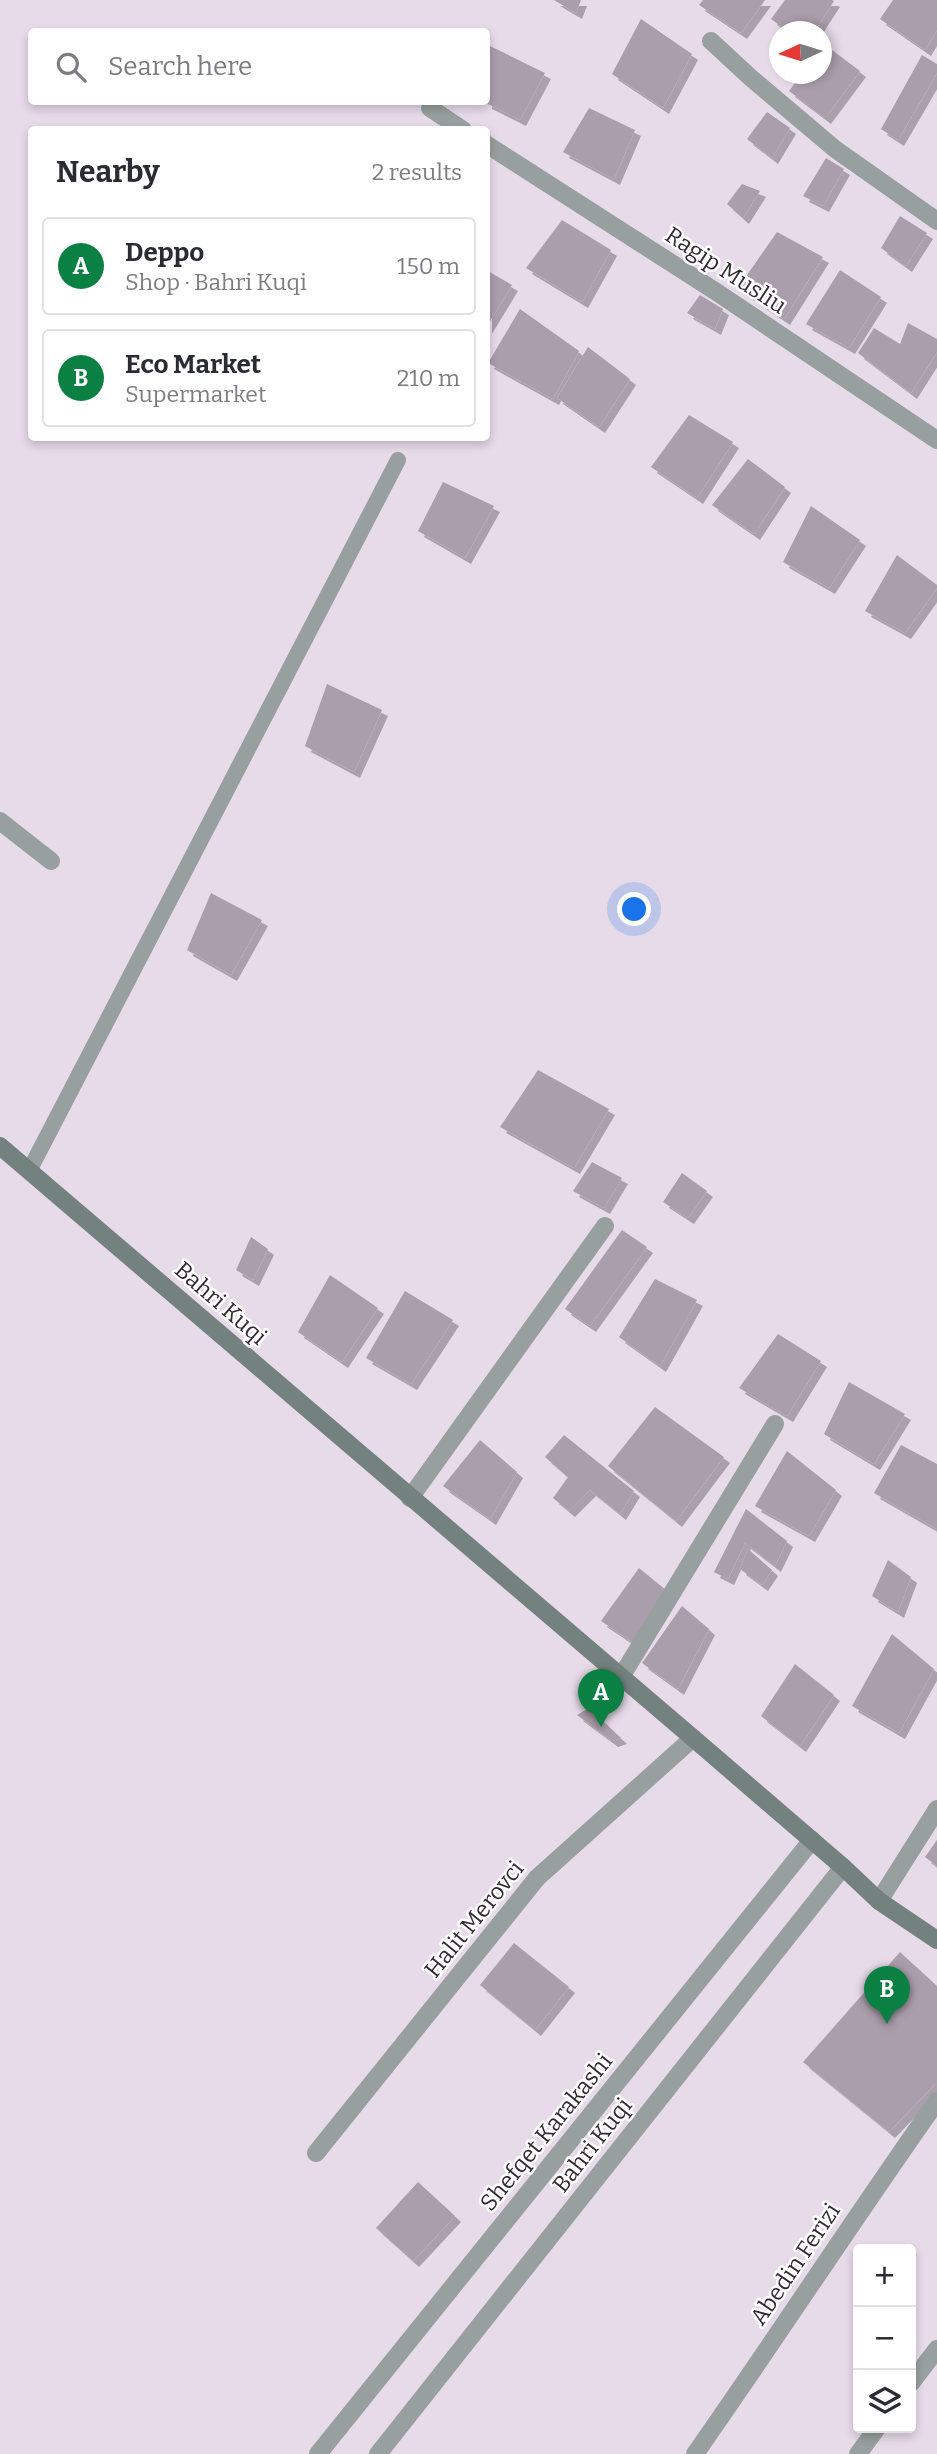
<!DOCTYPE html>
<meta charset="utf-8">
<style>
:root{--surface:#fff;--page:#f7f7f7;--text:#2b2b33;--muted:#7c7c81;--line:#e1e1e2;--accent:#0b8043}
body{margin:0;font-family:Bitter,serif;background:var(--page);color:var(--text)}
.controls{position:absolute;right:21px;bottom:21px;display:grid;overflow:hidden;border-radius:7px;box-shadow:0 4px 10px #0003}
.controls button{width:63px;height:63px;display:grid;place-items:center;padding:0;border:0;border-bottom:2px solid var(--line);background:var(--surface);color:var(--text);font:35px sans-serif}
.compass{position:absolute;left:769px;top:21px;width:63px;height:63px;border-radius:50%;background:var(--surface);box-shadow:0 4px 10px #0003;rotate:266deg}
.you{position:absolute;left:635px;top:910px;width:24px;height:24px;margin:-18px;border:5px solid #fff;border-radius:50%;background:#1a73e8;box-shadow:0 0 0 10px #1a73e833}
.badge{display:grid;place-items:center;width:46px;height:46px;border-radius:50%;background:var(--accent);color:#fff;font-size:23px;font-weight:700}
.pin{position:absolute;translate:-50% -58px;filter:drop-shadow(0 2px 4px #0008)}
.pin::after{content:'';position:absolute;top:37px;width:24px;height:21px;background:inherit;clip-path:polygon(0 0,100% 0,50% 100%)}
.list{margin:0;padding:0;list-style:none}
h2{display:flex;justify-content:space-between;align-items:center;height:91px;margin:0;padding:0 28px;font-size:30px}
h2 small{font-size:23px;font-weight:400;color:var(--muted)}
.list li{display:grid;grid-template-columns:46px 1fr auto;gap:21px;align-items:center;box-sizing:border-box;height:98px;margin:0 14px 14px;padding:0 14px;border:2px solid var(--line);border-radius:7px}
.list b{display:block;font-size:26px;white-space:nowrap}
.list p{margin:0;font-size:23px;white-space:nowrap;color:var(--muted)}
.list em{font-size:23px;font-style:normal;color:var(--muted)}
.icon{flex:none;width:38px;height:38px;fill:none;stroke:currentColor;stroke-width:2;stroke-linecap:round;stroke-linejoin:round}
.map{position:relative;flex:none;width:937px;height:2454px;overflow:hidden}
.search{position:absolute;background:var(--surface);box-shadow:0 4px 10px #0003;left:28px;top:28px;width:462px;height:77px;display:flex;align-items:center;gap:18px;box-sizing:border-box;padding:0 24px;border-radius:7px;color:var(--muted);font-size:26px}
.panel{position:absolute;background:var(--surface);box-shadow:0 4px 10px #0003;left:28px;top:126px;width:462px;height:315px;border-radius:7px}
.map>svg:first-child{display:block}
</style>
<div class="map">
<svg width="937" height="2454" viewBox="0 0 937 2454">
<defs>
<filter id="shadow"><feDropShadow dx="6" dy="6" stdDeviation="0" flood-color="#0004"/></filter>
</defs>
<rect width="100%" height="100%" fill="#e7dae9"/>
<!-- building -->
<path fill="#ab9eac" filter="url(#shadow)" d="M554,0H581L576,13Z
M703,0H765L741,33L699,5Z
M785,0H832L834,1L814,32H789L771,19Z
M893,0H937V30L925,50L880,19Z
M641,19L692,54L663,108L612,74Z
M824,44L860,71L825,118L789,91L802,74H822V48Z
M488,45L545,73L520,120L486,103Z
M922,55L937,64V73L898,140L881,129Z
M589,108L635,130L614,179L563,152Z
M767,112L790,128L772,158L747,139Z
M826,158L844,169L823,206L803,196Z
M742,184L760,191L743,218L727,204Z
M900,216L927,233L906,266L881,248Z
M562,220L611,250L582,302L526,268Z
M777,232L823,257L784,319L738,288Z
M486,270L512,285L486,328Z
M840,270L881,297L849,348L806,324Z
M700,295L723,309L715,329L687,313Z
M520,309L579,351L553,399L488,363Z
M908,323L937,339V352L911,393L858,353L874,328L900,344Z
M588,347L630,379L599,427L557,398Z
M689,415L733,442L697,498L651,467Z
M748,459L785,487L754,534L712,505Z
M443,482L494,506L465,558L418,531Z
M811,506L860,540L829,588L783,562Z
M897,555L937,585V588L905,633L865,611Z
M327,684L382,710L354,772L305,746Z
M211,893L262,920L231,975L187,950Z
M538,1070L609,1109L574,1168L500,1127Z
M592,1162L622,1178L604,1208L573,1191Z
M682,1173L707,1191L688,1218L663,1202Z
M622,1230L647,1247L590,1326L565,1309Z
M251,1237L268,1249L253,1280L236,1270Z
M330,1275L378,1308L342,1362L298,1332Z
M655,1279L697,1300L660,1366L619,1337Z
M405,1291L453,1320L411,1384L366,1358Z
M778,1334L821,1361L787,1416L739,1388Z
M849,1382L905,1414L874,1464L824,1434Z
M655,1407L724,1457L676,1521L608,1466Z
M564,1435L634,1491L620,1514L590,1490L569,1511L553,1498L568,1477L545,1457Z
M480,1440L517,1472L490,1519L443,1486Z
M901,1445L937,1464V1529L874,1493Z
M787,1451L836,1490L809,1536L755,1506Z
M746,1509L787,1541L775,1566L745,1543L728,1579L714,1572Z
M748,1549L772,1570L762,1585L740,1569Z
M888,1560L911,1577L898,1612L872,1596Z
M639,1568L666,1590L632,1642L601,1621Z
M682,1606L709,1629L678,1689L642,1663Z
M892,1634L934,1669L899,1733L852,1706Z
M795,1664L834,1695L800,1746L761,1716Z
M589,1708L621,1738L612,1741L577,1715Z
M937,1840V1866L925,1857Z
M514,1943L569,1987L535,2030L480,1985Z
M900,1952L937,1986V2082L889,2132L803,2062Z
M418,2182L455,2216L413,2261L376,2228Z"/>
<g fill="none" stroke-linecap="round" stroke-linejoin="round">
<!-- lane -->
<path stroke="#97a09e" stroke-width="16" d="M29,1171L398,460"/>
<!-- street -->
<path stroke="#97a09e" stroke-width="18" d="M711,41L751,78L835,149L937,221
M430,108L463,130
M486,144L715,291L937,440
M0,821L51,861
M410,1498L605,1226
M621,1677L775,1424
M879,1901L937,1809
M316,2153L537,1878L693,1738
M911,2383L937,2349
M318,2454L812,1840
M378,2454L843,1867
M695,2454C777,2337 855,2217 937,2101
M858,2454L877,2428"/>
<!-- secondary -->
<path stroke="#74827f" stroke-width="18" d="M0,1146L693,1738L843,1867L879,1901L937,1940"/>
</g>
<g text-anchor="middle" stroke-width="5" stroke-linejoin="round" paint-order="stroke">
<!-- street labels -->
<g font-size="23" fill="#312b31" stroke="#fff">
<text transform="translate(726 270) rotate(33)" y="8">Ragip Musliu</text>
<text transform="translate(221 1303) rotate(41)" y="8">Bahri Kuqi</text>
<text transform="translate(474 1919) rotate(-51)" y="8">Halit Merovci</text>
<text transform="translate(546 2132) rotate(-51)" y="8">Shefqet Karakashi</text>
<text transform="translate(592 2145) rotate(-52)" y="8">Bahri Kuqi</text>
<text transform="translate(795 2264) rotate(-56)" y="8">Abedin Ferizi</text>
</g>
</g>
</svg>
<div class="controls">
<button>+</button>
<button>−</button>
<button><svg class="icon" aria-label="layers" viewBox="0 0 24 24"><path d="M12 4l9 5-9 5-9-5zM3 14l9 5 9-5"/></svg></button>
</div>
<svg class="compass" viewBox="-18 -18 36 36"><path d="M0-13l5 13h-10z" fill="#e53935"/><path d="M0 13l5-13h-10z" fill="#7c7c81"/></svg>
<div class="you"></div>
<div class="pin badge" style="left:601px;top:1727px">A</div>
<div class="pin badge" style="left:887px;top:2024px">B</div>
<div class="search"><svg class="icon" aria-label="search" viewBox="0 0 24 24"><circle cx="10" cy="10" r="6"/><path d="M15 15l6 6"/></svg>Search here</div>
<section class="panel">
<h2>Nearby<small>2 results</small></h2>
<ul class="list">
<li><span class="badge">A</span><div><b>Deppo</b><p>Shop · Bahri Kuqi</p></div><em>150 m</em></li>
<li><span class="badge">B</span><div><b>Eco Market</b><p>Supermarket</p></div><em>210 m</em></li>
</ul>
</section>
</div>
